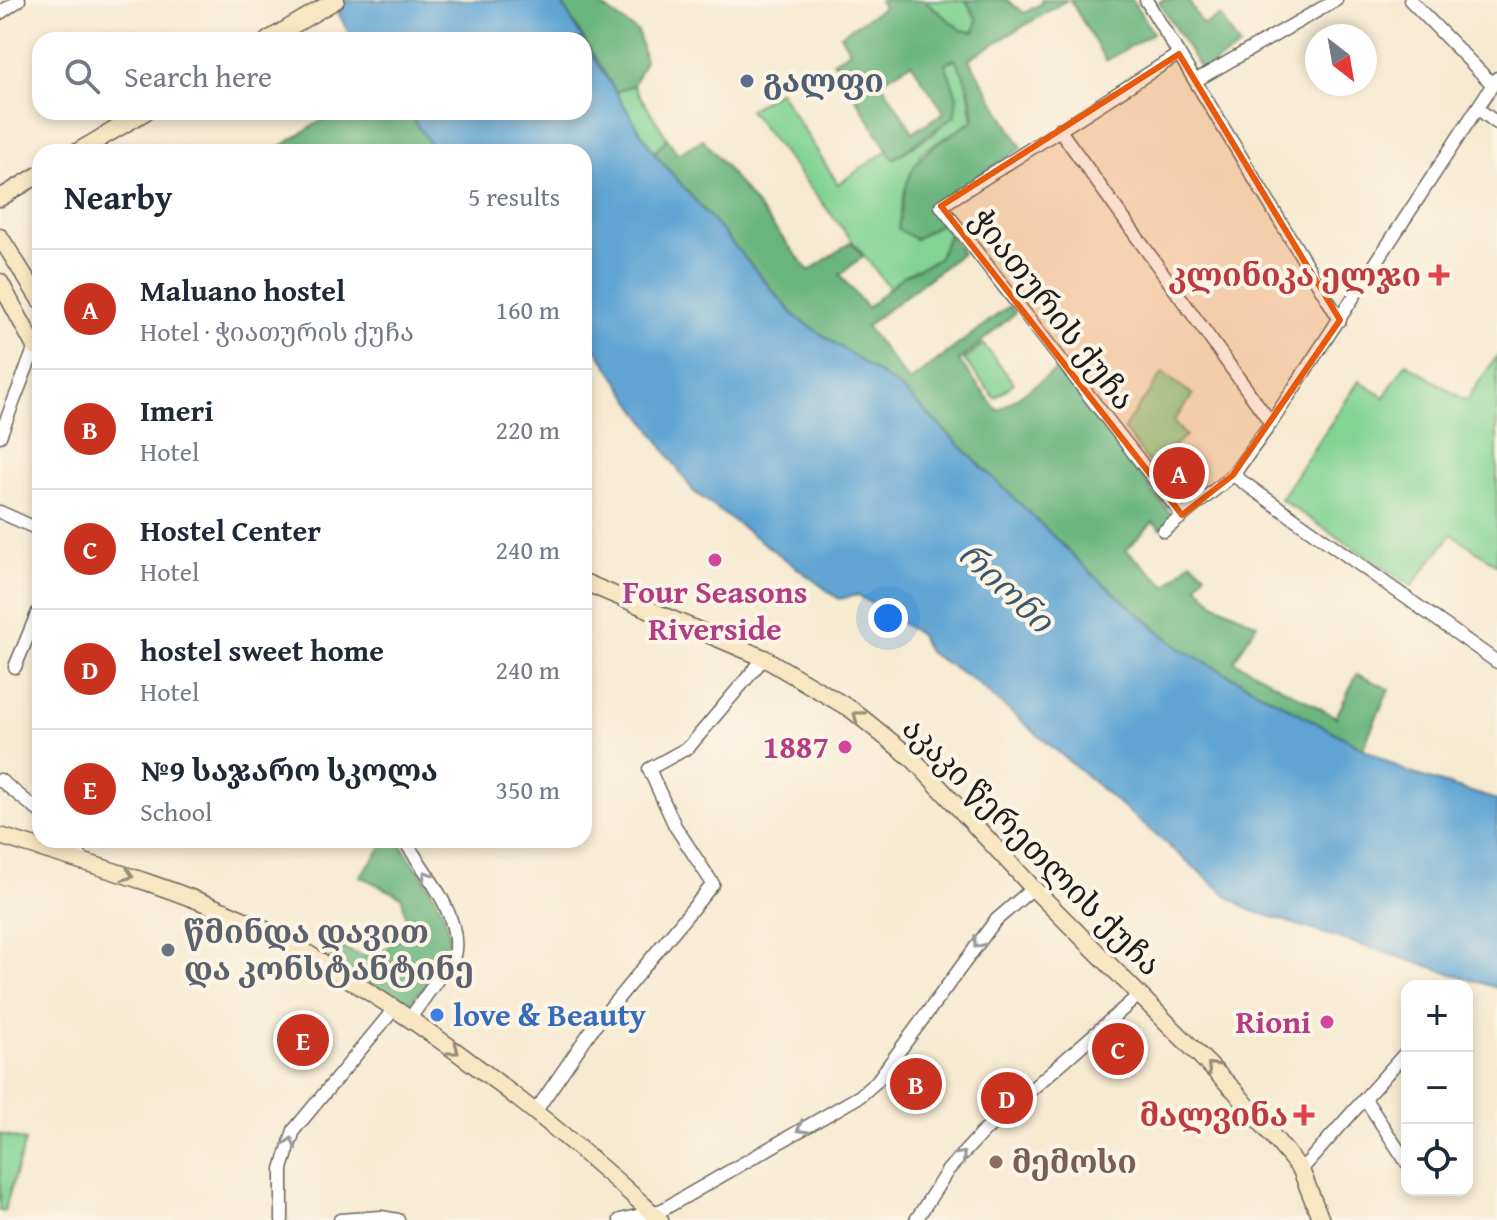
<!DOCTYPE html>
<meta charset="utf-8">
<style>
:root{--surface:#fff;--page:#f2f2f3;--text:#1f2937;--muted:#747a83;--line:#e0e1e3;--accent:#c8321e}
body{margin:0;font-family:"Gentium Book Plus","Noto Serif Georgian",serif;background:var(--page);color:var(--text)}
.controls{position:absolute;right:24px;bottom:24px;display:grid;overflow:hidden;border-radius:16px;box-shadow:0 4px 12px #0003}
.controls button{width:72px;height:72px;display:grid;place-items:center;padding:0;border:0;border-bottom:2px solid var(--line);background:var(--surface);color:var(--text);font:40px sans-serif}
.compass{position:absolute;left:1305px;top:24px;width:72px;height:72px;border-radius:50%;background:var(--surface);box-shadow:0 4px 12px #0003;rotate:149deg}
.you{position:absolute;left:888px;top:618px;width:28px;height:28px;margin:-20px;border:6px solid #fff;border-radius:50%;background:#1a73e8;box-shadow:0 0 0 12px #1a73e833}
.badge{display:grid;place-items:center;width:52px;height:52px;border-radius:50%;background:var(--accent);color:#fff;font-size:26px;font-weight:700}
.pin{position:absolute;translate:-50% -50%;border:4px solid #fff;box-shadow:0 2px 8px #0006}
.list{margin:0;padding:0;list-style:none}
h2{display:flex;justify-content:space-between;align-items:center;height:104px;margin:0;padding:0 32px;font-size:34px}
h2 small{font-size:26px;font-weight:400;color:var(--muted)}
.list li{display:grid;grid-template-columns:52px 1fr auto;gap:24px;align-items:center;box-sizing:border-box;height:120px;padding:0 32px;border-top:2px solid var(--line)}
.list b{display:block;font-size:30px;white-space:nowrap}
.list p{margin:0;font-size:26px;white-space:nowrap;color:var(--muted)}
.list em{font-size:26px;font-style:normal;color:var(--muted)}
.icon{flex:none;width:44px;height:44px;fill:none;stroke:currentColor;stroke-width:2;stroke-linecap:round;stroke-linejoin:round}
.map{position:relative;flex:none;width:1497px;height:1220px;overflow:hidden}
.search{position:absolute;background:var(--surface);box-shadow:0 4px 12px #0003;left:32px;top:32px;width:560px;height:88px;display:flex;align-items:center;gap:20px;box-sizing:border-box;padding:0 28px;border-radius:24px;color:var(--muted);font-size:30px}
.panel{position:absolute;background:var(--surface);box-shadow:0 4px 12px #0003;left:32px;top:144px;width:560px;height:704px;border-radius:24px}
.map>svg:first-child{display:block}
</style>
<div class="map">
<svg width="1497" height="1220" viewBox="0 0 1497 1220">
<rect width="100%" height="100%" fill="#fcf5e5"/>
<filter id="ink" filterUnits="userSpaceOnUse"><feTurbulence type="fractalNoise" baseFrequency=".0125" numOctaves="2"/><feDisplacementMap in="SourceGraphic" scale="16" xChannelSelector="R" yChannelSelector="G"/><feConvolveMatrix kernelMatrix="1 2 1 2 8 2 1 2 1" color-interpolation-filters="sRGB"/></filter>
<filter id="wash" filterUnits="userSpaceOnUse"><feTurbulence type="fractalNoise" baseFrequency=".006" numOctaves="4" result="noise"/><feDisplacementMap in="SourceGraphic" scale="32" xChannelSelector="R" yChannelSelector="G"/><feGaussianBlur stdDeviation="1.8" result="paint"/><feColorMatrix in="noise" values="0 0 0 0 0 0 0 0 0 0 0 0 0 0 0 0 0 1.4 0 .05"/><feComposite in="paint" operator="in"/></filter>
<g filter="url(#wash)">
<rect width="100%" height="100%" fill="#f6ead1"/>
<!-- green -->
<path fill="#83d394" stroke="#507858" stroke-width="2" d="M924,0H966L977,20L975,33L961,30Z
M955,59L967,79L973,121L920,153L915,239L942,223L949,234L938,260L903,276L891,290L749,110L779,91L838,184L888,150L894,159L936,132L957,96L945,63Z
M633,85L667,138L654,153L616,92Z
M983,344L1014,383L995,398L964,360Z
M1497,356V565L1452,534L1412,586L1280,499L1359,381L1384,397L1406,363L1466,401Z
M1163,373L1193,395L1173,422L1186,436L1150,464L1123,429Z
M0,1134L25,1141L4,1212L0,1211Z"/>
<!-- forest -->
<path fill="#6ab57e" stroke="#43684d" stroke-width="2" fill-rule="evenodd" d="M560,0H593L638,32L645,61L633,85L616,92Z
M879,0H924L961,30L974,32L977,20L966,0H1007L1024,13L1042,3L1041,0H1067L969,59L1022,148L930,206L942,223L915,239L898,229C909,158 913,158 973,121C973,97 967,80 955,59L945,63L957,96L955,116L893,159L833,61L850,51L840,35L883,8ZM911,63L944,112L913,132L881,82Z
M1070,0H1132L1153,33L1106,61Z
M1163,0H1188L1203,25L1220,16L1240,47L1202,71L1159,2Z
M335,112H408L436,152H272Z
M667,138L678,154L703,139L809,271L851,242L863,256L840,275L867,308L903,276L938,259L949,234L962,253L866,326L909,382L1009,306L1015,313L959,361L998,411L1059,368L1174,518L1161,529L1153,522L1126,550L1167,586L1191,561L1205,573L1197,585L1214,603L1257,624L1234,661L1336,717L1357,674L1389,689L1363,748L1179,648L1091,573L904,391L795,316L654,153Z
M388,840H398C416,869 458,916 448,953C445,967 416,995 406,1008L330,958L338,944C369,966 380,953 408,932L402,897L360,876Z"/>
<!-- water -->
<path fill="#5ea4d3" stroke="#3d6078" stroke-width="2" d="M332,0H560L583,40H357L347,30Z
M584,42L654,153L795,316L904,391L1091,573L1179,648L1407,772L1497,800V988L1250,910L1230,898L972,679L928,652L920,635L858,595L839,599L693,491L584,331V152H436L408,112H584Z"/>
</g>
<g filter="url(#ink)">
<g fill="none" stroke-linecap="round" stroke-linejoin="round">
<!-- minor casing -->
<g stroke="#68645b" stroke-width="15">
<path id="minor" d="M1146,0L1340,320
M1410,0L1492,84
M0,13L19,0
M1179,54L941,206L1182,515
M1195,81L1336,0
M1478,109L1497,123
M1059,129L1271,423
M0,436L35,347
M1233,475L1497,662
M0,512L40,530
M1164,531L1233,475L1271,423L1497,78
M15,667L40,607
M0,780L40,812
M66,840L82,858
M404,840C424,871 463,917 454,956L411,1017
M1365,1099L1407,1163
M535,1112L590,1032L713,884L675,826L649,769L689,747L764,658
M1301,1170L1407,1051
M282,1220V1169L294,1130L395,1008
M340,1220L381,1217L398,1220
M620,1220L662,1210L860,1096L877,1081L995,921L1033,888
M916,1220L948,1170L981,1134L1140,994"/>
</g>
<!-- secondary casing -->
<g stroke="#68645b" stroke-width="19">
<path id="secondary" d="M268,40L336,0
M77,152L145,112
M0,198L40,174
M0,237L40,300
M0,282L35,347
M584,582L764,658L852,710L914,760L1033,888L1235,1091L1301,1170L1321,1220
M0,836C83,862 167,885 247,921C286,939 322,962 358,985C466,1053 566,1133 660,1220"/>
</g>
<!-- minor -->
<use href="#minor" stroke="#fff" stroke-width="12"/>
<!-- secondary -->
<use href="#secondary" stroke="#f9e7c3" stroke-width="16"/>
</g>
<!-- one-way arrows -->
<defs><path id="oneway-chevron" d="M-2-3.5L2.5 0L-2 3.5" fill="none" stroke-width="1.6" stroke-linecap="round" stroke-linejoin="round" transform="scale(2)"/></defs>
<g stroke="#968c78">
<use href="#oneway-chevron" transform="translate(858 716) rotate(-143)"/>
<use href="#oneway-chevron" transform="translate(128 875) rotate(20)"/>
<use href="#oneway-chevron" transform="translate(454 1050) rotate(37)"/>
<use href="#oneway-chevron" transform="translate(1212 1067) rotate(-134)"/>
</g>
<g stroke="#999">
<use href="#oneway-chevron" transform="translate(427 876) rotate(-122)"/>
<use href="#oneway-chevron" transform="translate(978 943) rotate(127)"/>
<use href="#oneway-chevron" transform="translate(802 1128) rotate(151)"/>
<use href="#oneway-chevron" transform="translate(290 1143) rotate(-73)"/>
<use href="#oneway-chevron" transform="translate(961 1156) rotate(-48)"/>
</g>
</g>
<!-- marked area -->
<path fill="#e8590c" fill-opacity="0.2" stroke="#e8590c" stroke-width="6" stroke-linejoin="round" d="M1179,54L1340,320L1233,475L1182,515L941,206Z"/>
<!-- markers -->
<circle fill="#5c6f8a" stroke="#fcf5e5" stroke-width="3" cx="747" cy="81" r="8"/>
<g fill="#e0444e" stroke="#fcf5e5" stroke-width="3">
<path d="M1435 263h8v8h8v8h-8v8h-8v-8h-8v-8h8z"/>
<path d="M1300 1103h8v8h8v8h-8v8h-8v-8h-8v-8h8z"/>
</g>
<g fill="#d1479c" stroke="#fcf5e5" stroke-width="3">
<circle cx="715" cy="560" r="8"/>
<circle cx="845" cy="747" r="8"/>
<circle cx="1327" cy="1022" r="8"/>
</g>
<circle fill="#6b7280" stroke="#fcf5e5" stroke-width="3" cx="168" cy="950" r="8"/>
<circle fill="#3f7fe0" stroke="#fcf5e5" stroke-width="3" cx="437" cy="1015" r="8"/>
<circle fill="#8d6e63" stroke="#fcf5e5" stroke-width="3" cx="996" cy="1162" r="8"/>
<g text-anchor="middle" stroke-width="8" stroke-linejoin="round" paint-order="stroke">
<!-- service labels -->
<g font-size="32" font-weight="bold" fill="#4e5e75" stroke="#fcf5e5" text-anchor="start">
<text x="763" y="92">გალფი</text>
</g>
<!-- health labels -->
<g font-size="32" font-weight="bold" fill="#be3a42" stroke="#fcf5e5" text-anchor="end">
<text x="1421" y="286">კლინიკა ელჯი</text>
<text x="1288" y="1126">მალვინა</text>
</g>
<!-- street labels -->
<g font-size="32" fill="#1c1c1c" stroke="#fcf5e5">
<text transform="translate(1053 309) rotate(52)" y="11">ჭიათურის ქუჩა</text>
<text transform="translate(1032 846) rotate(45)" y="11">აკაკი წერეთლის ქუჩა</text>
</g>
<!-- hotel labels -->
<g font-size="32" font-weight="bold" fill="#b23c85" stroke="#fcf5e5" text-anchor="end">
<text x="715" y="603" text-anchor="middle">Four Seasons<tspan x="715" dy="37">Riverside</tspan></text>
<text x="829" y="758">1887</text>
<text x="1311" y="1033">Rioni</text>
</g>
<!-- worship labels -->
<g font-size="32" font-weight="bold" fill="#5b616d" stroke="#fcf5e5" text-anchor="start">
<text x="184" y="943">წმინდა დავით<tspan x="184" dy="37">და კონსტანტინე</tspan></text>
</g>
<!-- shop labels -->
<g font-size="32" font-weight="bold" fill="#366cbe" stroke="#fcf5e5" text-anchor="start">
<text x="453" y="1026">love &amp; Beauty</text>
</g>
<!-- education labels -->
<g font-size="32" font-weight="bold" fill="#785e54" stroke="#fcf5e5" text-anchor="start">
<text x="1012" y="1173">მემოსი</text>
</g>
<!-- water labels -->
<g font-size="34" font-style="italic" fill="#3a596e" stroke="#fcf5e5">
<text transform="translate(1006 587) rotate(43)" y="12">რიონი</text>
</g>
</g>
</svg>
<div class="controls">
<button>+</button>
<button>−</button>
<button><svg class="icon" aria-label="locate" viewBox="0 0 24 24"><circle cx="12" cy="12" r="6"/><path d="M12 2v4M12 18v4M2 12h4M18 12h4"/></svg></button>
</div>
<svg class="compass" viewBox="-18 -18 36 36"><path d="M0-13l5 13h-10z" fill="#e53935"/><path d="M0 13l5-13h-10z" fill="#747a83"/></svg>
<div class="you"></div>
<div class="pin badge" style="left:1179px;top:473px">A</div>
<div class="pin badge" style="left:916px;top:1084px">B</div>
<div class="pin badge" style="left:1118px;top:1049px">C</div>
<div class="pin badge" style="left:1007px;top:1098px">D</div>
<div class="pin badge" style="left:303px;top:1040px">E</div>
<div class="search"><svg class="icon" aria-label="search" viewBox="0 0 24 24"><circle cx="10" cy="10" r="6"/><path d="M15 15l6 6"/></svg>Search here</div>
<section class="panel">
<h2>Nearby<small>5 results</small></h2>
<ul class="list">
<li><span class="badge">A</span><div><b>Maluano hostel</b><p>Hotel · ჭიათურის ქუჩა</p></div><em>160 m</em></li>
<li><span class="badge">B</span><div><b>Imeri</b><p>Hotel</p></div><em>220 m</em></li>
<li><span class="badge">C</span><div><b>Hostel Center</b><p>Hotel</p></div><em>240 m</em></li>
<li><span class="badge">D</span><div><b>hostel sweet home</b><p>Hotel</p></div><em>240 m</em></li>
<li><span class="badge">E</span><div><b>№9 საჯარო სკოლა</b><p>School</p></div><em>350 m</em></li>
</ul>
</section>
</div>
